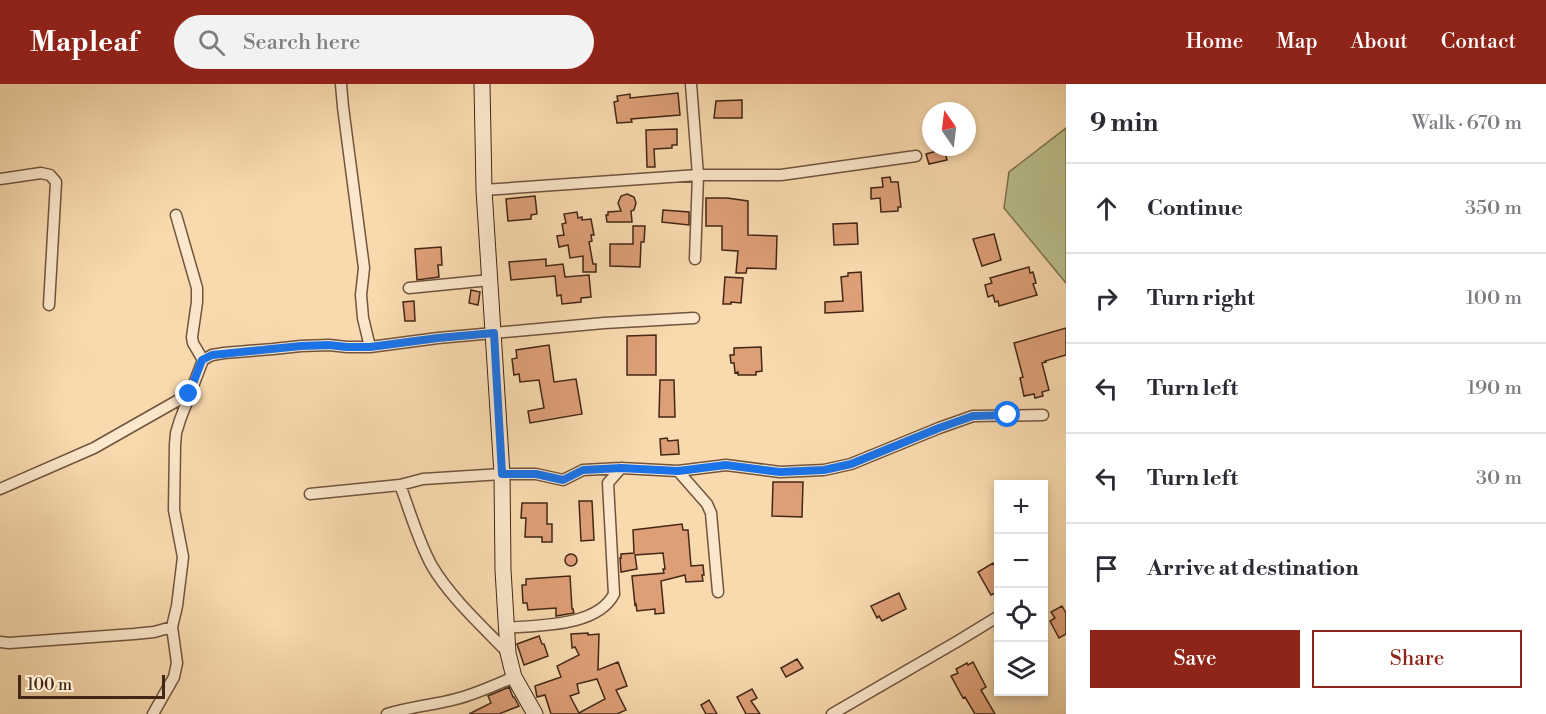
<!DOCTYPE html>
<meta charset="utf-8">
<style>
:root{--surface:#fff;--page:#f2f2f3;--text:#2b2b33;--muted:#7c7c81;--line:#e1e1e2;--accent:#8f2418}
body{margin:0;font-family:"Libre Bodoni",serif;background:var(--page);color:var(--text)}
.controls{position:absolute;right:18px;bottom:18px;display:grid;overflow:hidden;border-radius:0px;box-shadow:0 3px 9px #0003}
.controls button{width:54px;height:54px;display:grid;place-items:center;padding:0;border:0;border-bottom:2px solid var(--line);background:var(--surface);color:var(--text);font:30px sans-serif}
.compass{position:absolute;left:922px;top:18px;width:54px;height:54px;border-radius:50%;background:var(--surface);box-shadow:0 3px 9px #0003;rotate:346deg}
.scale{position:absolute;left:18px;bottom:15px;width:147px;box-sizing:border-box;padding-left:6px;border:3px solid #432715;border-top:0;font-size:16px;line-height:21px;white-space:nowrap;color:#432715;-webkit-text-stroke:4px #fbe7cb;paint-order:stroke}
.stop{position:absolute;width:18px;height:18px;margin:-14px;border:4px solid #1a73e8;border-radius:50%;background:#fff}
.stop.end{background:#1a73e8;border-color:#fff;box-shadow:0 2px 6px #0008}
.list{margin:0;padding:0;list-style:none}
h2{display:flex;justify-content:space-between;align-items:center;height:78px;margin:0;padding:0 24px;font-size:26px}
h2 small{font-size:20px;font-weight:400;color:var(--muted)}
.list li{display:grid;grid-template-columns:39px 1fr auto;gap:18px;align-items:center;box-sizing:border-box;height:90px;padding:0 24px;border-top:2px solid var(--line)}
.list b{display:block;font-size:22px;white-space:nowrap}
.list em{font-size:20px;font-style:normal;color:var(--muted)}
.actions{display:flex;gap:12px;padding:18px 24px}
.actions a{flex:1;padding:14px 0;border:2px solid var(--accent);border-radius:0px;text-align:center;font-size:21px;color:var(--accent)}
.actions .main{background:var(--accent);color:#fff}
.icon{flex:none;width:33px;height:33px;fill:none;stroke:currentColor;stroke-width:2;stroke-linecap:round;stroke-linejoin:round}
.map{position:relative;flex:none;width:1066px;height:630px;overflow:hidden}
header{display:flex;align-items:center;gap:36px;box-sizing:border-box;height:84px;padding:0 30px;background:var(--accent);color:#fff}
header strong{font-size:28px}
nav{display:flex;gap:33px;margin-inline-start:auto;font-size:21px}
.search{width:420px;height:54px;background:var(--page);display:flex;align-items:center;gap:15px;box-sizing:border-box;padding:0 21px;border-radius:33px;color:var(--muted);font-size:22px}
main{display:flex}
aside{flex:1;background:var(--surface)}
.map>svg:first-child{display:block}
</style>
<header>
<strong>Mapleaf</strong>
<div class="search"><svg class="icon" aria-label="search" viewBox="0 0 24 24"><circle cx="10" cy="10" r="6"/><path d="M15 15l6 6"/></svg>Search here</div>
<nav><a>Home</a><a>Map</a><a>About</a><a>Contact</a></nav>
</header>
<main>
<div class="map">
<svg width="1066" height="630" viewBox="0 0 1066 630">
<rect width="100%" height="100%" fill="#f9daaf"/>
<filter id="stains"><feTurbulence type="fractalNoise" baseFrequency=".00333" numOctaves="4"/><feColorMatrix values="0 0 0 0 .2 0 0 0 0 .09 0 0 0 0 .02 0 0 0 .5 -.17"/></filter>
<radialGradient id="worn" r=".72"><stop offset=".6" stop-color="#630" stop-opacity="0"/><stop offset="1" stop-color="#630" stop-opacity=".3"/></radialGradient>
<!-- green -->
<path fill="#bac08d" stroke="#7e7451" stroke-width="1.5" d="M1066,44V199L1004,124L1009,88Z"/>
<!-- building -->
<path fill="#de9f78" stroke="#432715" stroke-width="1.5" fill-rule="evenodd" d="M678,9L680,31L631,35L632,38L617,39L614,18L618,17L617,12L630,10V14Z
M742,16V34H714L716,17Z
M677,45V61H672V64L654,65L655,83H647L646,46Z
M944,65L947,76L929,80L926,70Z
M890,93L891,98H898L901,123H898V127L881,128L880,114L871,115V104L883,103L882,94Z
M627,110L634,113L636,119L634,126L631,127L632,138H607L606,131H608V128L621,127L618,119L621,112Z
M535,112L537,130L531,131V135L508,137L506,115Z
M706,114H727L748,117V151L777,152L776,185L747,184L746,189H736L738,167L722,166V142H706Z
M663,126L689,128V141L662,138Z
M577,128L578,134L582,133V136L591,135L594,151H591L592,157L589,158L593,180H596V188H583V172L570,174L568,161L559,163L557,152L564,151L562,140L566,139L564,130Z
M857,139L858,160L834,161L833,140Z
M633,142H645L644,158H641L640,183L610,182V160H633Z
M994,150L1001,176L982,182L973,155Z
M441,163L442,181H438L439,193L417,196L415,165Z
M546,175V182L563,180L565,193L589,191L591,213L581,214V218L562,220L561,211L557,212L555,192L511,196L509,178Z
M1029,183L1030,189L1033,188L1036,199L1033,200L1037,211L999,222L998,217L995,218L993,211L988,213L985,201L992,199L990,194Z
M861,188L863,227L825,229V218L843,217L841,193L848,192V189Z
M725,193L743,194L741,219L731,218V220H723Z
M471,206L480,208L478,221L469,219Z
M414,217L415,237H405L403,218Z
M1066,244V271L1045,277L1046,278L1042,279L1049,306L1042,308L1043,312L1035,314L1034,310L1024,312L1020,294L1023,293L1014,259Z
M656,251V291H627V252Z
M549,261L554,298L576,295L582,330L530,339L528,327L544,324L539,296L520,298L519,290L514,291L512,275L517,274L516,266Z
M761,263L762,287L756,288V291H738V288L735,289L734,279H731L730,271H734V264Z
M660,296H674L675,333H659Z
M667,354L668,357L678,356L679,370L661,371L660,355Z
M773,398H803L802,433L772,432Z
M579,417H592L594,456L581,457Z
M522,419H547V440H552V458H542V453H525L526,434H521Z
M682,440L683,446H688L691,482L703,481L704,491H702L703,497L686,498L685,491L661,497L664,529L655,530V525L637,527L636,520L635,521L632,492L664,489L663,485H665L663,469L635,471L637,485L621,488L620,474H621V470L634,469L633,446Z
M565 476a6 6 0 1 1 12 0a6 6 0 1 1-12 0Z
M993,479L996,485L999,484V507L991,511L978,488Z
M570,492L572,525H573L574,529L556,532V524L528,526L527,519H523L522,501H526V495Z
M899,509L906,525L882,537L879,532L877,534L871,522Z
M1062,522L1066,529V550L1059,554L1050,537L1055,534L1051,528Z
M588,549V551L599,550L598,586L618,578L627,602L616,606L626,626L617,630H551L545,611L537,613L535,602L561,593L557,582L579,571L575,563L572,564L571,550ZM597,595L605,615L579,629L570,612L579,609L577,600Z
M539,552L542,560H544L548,572L524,581L517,560Z
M797,575L803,584L786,593L781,584Z
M973,578L986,603L981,606L995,630H975L965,613L963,614L951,592L958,589L956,585L967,579L968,581Z
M509,603L513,613H514L519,622L499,630H469L491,619L488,612Z
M752,605L757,614L751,617L760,630H746L737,613Z
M709,616L717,630H706L701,621Z"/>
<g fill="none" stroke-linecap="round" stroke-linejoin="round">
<!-- street casing -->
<g stroke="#70543c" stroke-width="13">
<path id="street" d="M341,0L343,23L364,184L361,211L363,234L370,263
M691,0L698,91L695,175
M0,95L41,89L50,91L56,98L49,221
M484,106L698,91H781L916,72
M176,131L197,204V218L192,253L193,259L203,276
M409,204L490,196
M678,387L707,420L711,429L718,508
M400,401C410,427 418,457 432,482C450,513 484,544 508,569
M0,405L94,364L189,310
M310,410L400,401L423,395L502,390H536L563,396L583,386L621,384L678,387L726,381L780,388L824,386L851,380L939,344L973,332L1043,331
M506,544C539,541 597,543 614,510L608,399L621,384
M0,558L9,559L134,550L154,548L172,543
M153,630L174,593L177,579L172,543L177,522L183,473L174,426L175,361L176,349L180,336L203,276L212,271L224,269L273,265L301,262L329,261L347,263H370L438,254L604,239L694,234
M387,630C410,623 433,621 456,615C476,610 495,601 514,593
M832,630L958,557L999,532"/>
</g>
<!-- secondary casing -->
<g stroke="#432715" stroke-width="17">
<path id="secondary" d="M482,0L484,106L502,390L503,486L508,569L514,593L535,630"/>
</g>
<!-- street -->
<use href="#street" stroke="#fbe7cb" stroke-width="10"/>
<!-- secondary -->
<use href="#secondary" stroke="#fbe7cb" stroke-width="15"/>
</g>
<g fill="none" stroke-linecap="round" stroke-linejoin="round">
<!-- route -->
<path stroke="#1a73e8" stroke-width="8" d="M189,310L202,276L212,271L301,262L329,261L347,263H370L438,254L494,249L502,390H536L563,396L583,386L621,384L678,387L726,381L780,388L824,386L851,380L939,344L973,332L1008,331"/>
</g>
<rect width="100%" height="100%" filter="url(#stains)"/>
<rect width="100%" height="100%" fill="url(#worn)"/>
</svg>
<div class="controls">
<button>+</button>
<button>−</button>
<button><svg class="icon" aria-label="locate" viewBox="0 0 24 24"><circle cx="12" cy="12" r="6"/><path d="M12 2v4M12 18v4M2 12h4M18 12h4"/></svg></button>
<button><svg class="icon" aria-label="layers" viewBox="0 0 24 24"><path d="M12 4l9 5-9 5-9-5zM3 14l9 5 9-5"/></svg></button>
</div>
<svg class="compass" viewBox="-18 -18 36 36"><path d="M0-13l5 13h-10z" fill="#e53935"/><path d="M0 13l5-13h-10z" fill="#7c7c81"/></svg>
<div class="scale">100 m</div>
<div class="stop" style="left:1008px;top:331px"></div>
<div class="stop end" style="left:189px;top:310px"></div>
</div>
<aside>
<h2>9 min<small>Walk · 670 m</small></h2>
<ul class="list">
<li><svg class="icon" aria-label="ahead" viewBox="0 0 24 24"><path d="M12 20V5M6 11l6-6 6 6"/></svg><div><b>Continue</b></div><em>350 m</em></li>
<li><svg class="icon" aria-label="right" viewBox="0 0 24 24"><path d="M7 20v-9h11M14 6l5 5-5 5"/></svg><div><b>Turn right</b></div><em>100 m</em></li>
<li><svg class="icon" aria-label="left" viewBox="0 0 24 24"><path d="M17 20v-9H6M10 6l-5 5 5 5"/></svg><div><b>Turn left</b></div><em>190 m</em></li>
<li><svg class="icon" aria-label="left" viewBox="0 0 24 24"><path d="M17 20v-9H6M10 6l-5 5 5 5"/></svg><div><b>Turn left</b></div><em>30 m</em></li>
<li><svg class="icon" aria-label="arrive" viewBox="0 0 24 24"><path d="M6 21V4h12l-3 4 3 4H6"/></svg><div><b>Arrive at destination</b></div></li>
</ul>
<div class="actions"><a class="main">Save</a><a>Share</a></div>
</aside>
</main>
